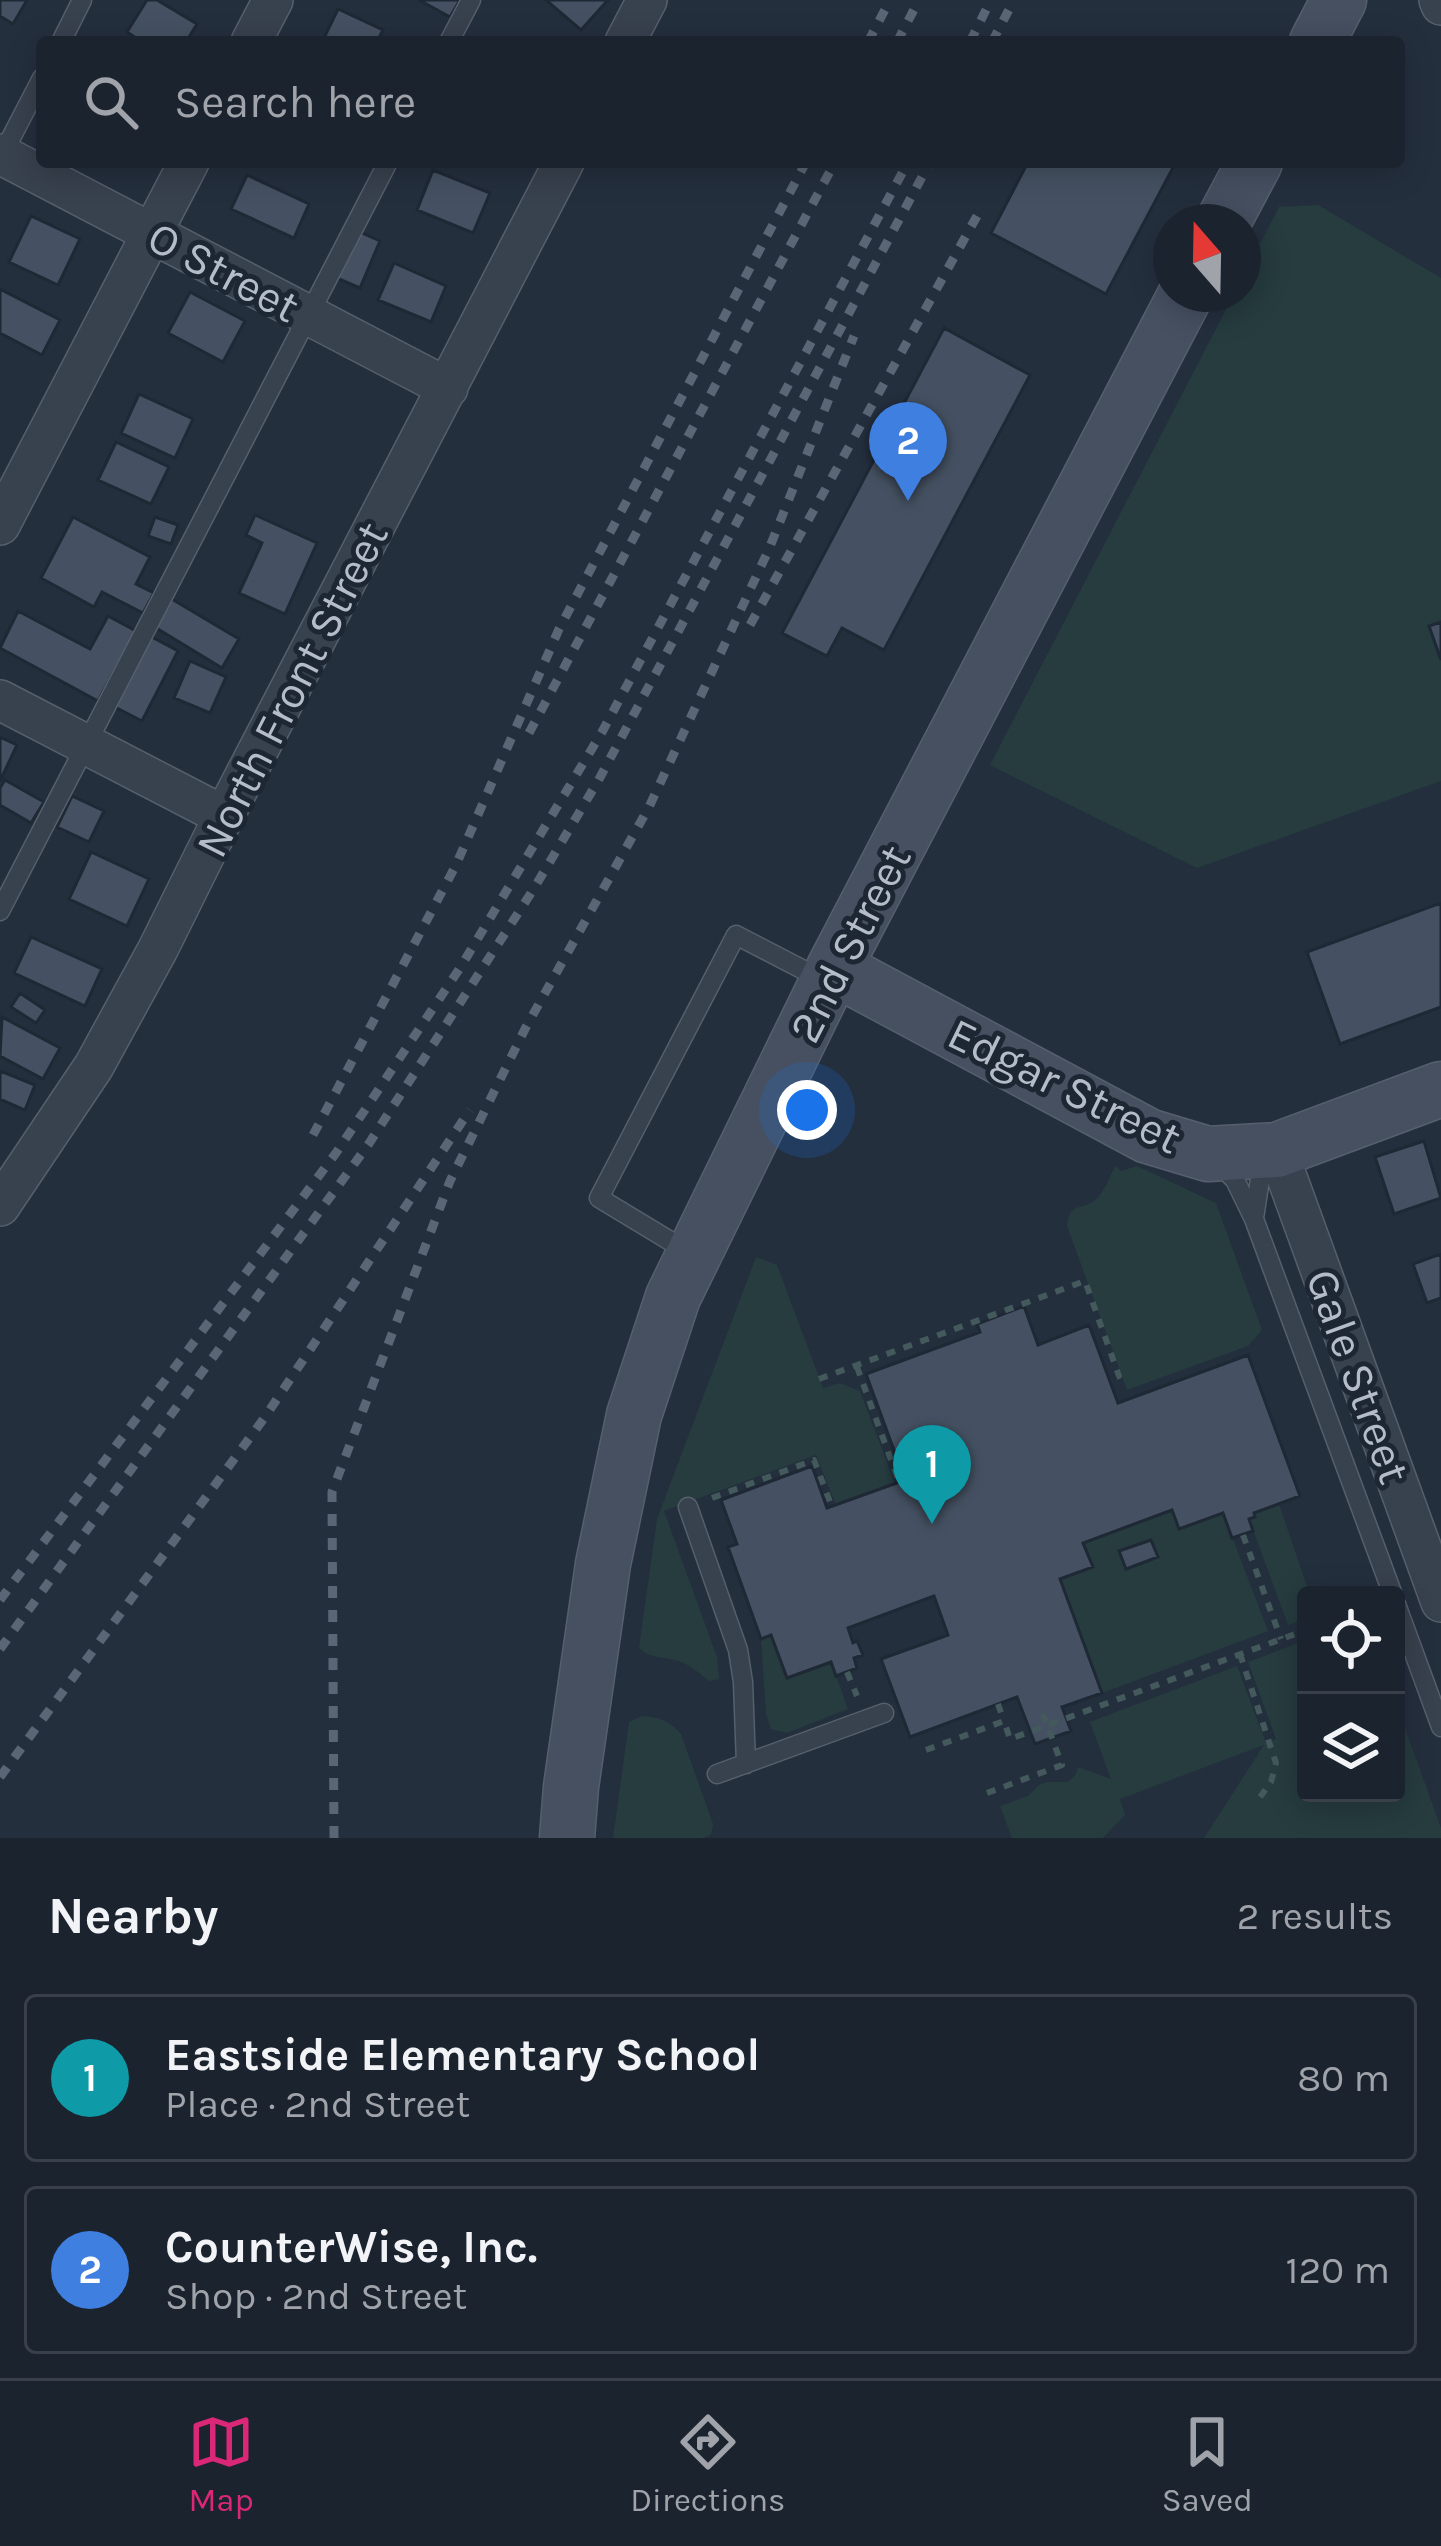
<!DOCTYPE html>
<meta charset="utf-8">
<style>
:root{--surface:#1b232e;--page:#282f3a;--text:#f1f3f6;--muted:#a0a4aa;--line:#39404a;--accent:#db2777}
body{margin:0;font-family:Karla,sans-serif;background:var(--page);color:var(--text)}
.controls{position:absolute;right:36px;bottom:36px;display:grid;overflow:hidden;border-radius:12px;box-shadow:0 6px 30px #0003}
.controls button{width:108px;height:108px;display:grid;place-items:center;padding:0;border:0;border-bottom:3px solid var(--line);background:var(--surface);color:var(--text);font:60px sans-serif}
.compass{position:absolute;left:1153px;top:204px;width:108px;height:108px;border-radius:50%;background:var(--surface);box-shadow:0 6px 30px #0003;rotate:340deg}
.you{position:absolute;left:807px;top:1110px;width:42px;height:42px;margin:-30px;border:9px solid #fff;border-radius:50%;background:#1a73e8;box-shadow:0 0 0 18px #1a73e833}
.badge{display:grid;place-items:center;width:78px;height:78px;border-radius:50%;background:var(--accent);color:#fff;font-size:39px;font-weight:700}
.pin{position:absolute;translate:-50% -99px;filter:drop-shadow(0 3px 6px #0008)}
.pin::after{content:'';position:absolute;top:63px;width:42px;height:36px;background:inherit;clip-path:polygon(0 0,100% 0,50% 100%)}
.list{margin:0;padding:0;list-style:none}
h2{display:flex;justify-content:space-between;align-items:center;height:156px;margin:0;padding:0 48px;font-size:51px}
h2 small{font-size:39px;font-weight:400;color:var(--muted)}
.list li{display:grid;grid-template-columns:78px 1fr auto;gap:36px;align-items:center;box-sizing:border-box;height:168px;margin:0 24px 24px;padding:0 24px;border:3px solid var(--line);border-radius:12px}
.list b{display:block;font-size:45px;white-space:nowrap}
.list p{margin:0;font-size:39px;white-space:nowrap;color:var(--muted)}
.list em{font-size:39px;font-style:normal;color:var(--muted)}
.icon{flex:none;width:66px;height:66px;fill:none;stroke:currentColor;stroke-width:2;stroke-linecap:round;stroke-linejoin:round}
.map{position:relative;flex:none;width:1441px;height:1838px;overflow:hidden}
.search{position:absolute;background:var(--surface);box-shadow:0 6px 30px #0003;left:36px;right:36px;top:36px;height:132px;display:flex;align-items:center;gap:30px;box-sizing:border-box;padding:0 42px;border-radius:12px;color:var(--muted);font-size:45px}
.sheet{height:540px;background:var(--surface)}
nav{display:flex;justify-content:space-around;align-items:center;box-sizing:border-box;height:168px;border-top:3px solid var(--line);background:var(--surface);font-size:33px;color:var(--muted)}
nav a{display:grid;justify-items:center;gap:6px}
nav .on{color:var(--accent)}
.map>svg:first-child{display:block}
</style>
<div class="map">
<svg width="1441" height="1838" viewBox="0 0 1441 1838">
<rect width="100%" height="100%" fill="#242f3e"/>
<!-- green -->
<path fill="#263c3f" d="M1318,205L1441,278V781L1197,868L990,765L1234,294H1243V277L1279,207Z
M1116,1166L1121,1171L1137,1166L1216,1203L1262,1330L1248,1346L1127,1390L1067,1226C1070,1202 1079,1211 1094,1201C1105,1193 1109,1176 1116,1166Z
M756,1257L777,1265L823,1388L840,1383L860,1391L895,1484L836,1505L816,1455L664,1511L717,1657L719,1679L709,1681C700,1674 692,1666 681,1662C665,1656 652,1660 639,1648L657,1519Z
M1279,1504L1310,1595H1306V1619L1288,1625L1249,1519L1255,1517L1254,1513Z
M1172,1510L1223,1513L1268,1631L1102,1693L1060,1579L1092,1567L1083,1543Z
M771,1635L831,1662L848,1709L787,1733L771,1729L766,1714L761,1639Z
M1306,1640V1793H1396V1703L1441,1828V1838H1204L1264,1745L1120,1799L1125,1815L1103,1838H1012L1000,1806L1028,1796L1039,1785L1047,1782H1068L1076,1774L1078,1767L1111,1779L1090,1722L1237,1666L1266,1743L1276,1739L1248,1662Z
M642,1716C659,1717 670,1721 681,1734L713,1824L711,1835L703,1838H613L629,1722Z"/>
<!-- building -->
<path fill="#455162" stroke="#1f2835" stroke-width="3" d="M0,0H27L13,24L0,16Z
M147,0H157L197,24L186,42H142L127,32Z
M419,0H460L450,17Z
M546,0H608L581,30Z
M338,9L383,30L377,42H322Z
M1028,162H1176L1106,294L991,233Z
M433,170L490,193L473,233L417,210Z
M247,175L309,204L294,238L231,209Z
M31,216L80,239L58,285L9,262Z
M353,229L380,241L360,288L332,276Z
M394,263L446,286L431,322L378,300Z
M0,289L60,320L42,355L0,333Z
M190,292L245,321L223,362L168,333Z
M944,328L1030,375L884,650L842,628L827,656L782,633Z
M139,394L193,419L175,458L121,433Z
M116,442L169,467L151,504L98,480Z
M255,515L317,543L285,614L239,593L262,543L246,535Z
M73,517L150,557L136,584L154,593L143,613L102,592L94,607L41,578Z
M155,517L178,525L171,544L148,536Z
M170,598L239,639L222,668L153,626Z
M18,611L90,649L108,616L136,631L98,701L0,648Z
M1441,622V660L1429,626Z
M148,635L178,651L142,721L111,705Z
M190,661L226,677L210,713L174,698Z
M0,737L17,745L0,781Z
M5,780L44,802L31,823L0,805V788Z
M72,796L104,811L89,842L57,827Z
M91,852L149,879L127,926L69,899Z
M1441,903V1007L1340,1044L1307,952Z
M31,937L102,969L85,1006L14,973Z
M20,993L45,1010L36,1023L11,1007Z
M2,1017L60,1048L43,1079L0,1056Z
M0,1071L35,1085L25,1110L0,1099Z
M1424,1141L1441,1198L1394,1214L1375,1157Z
M1441,1254V1298L1427,1303L1413,1264Z
M1024,1306L1038,1345L1089,1325L1118,1403L1248,1355L1300,1496L1254,1513L1255,1517L1249,1519L1253,1531L1232,1538L1223,1513L1179,1529L1172,1510L1083,1543L1093,1567L1060,1579L1102,1693L1062,1707L1071,1731L1035,1744L1017,1697L910,1737L881,1659L948,1635L934,1596L848,1628L853,1643L857,1641L863,1655L854,1658L857,1668L836,1676L831,1662L787,1678L771,1635L761,1639L728,1547L737,1544L721,1500L812,1466L827,1508L905,1480L866,1374L980,1332L977,1324Z
M1151,1540L1158,1557L1126,1569L1119,1551Z"/>
<g fill="none" stroke-linecap="round" stroke-linejoin="round">
<!-- lane casing -->
<g stroke="#565f6c" stroke-width="21">
<path id="lane" d="M61,42L82,0
M449,42L471,0
M0,159L42,78
M0,911L388,162
M1217,1162L1235,1180L1254,1219L1393,1595
M1254,1218L1260,1179L1271,1159
M690,1253L599,1198L736,935L823,980
M688,1507L738,1650L743,1682L746,1764
M1396,1604L1441,1727
M717,1774L884,1713"/>
</g>
<!-- street casing -->
<g stroke="#565f6c" stroke-width="42">
<path id="street" d="M1439,0L1441,5
M251,42L273,0
M625,42L647,0
M0,154L448,388
M0,525L189,162
M0,700L224,816
M1277,1150L1441,1602
M0,1206L94,1066L158,949L224,816L564,162"/>
</g>
<!-- secondary casing -->
<g stroke="#565f6c" stroke-width="57">
<path id="secondary" d="M1317,42L1339,0
M1223,222L1255,162
M834,968L1148,1136L1208,1154L1277,1150L1441,1089
M567,1838L571,1787L603,1564L634,1415L673,1297L834,968L1186,294"/>
</g>
<!-- path -->
<path stroke="#44595c" stroke-width="6" stroke-dasharray="9 9" stroke-linecap="butt" d="M857,1367L899,1482
M819,1379L1085,1281L1119,1376L1109,1379
M712,1498L814,1460L832,1507
M1243,1535L1281,1639
M1240,1654L1276,1763L1271,1782L1258,1800
M847,1672L857,1696
M998,1704L1004,1721
M926,1750L1004,1721L1010,1739L1306,1630
M987,1793L1062,1765L1043,1714"/>
<!-- lane -->
<use href="#lane" stroke="#38414e" stroke-width="18"/>
<!-- street -->
<use href="#street" stroke="#38414e" stroke-width="39"/>
<!-- secondary -->
<use href="#secondary" stroke="#465061" stroke-width="54"/>
<!-- rail -->
<path stroke="#5a6575" stroke-width="9" stroke-dasharray="12 12" stroke-linecap="butt" d="M868,42L890,0
M897,42L919,0
M970,42L991,0
M992,42L1014,0
M750,625L977,216
M529,733L835,162
M313,1135L456,865L559,629L806,162
M0,1600L336,1153L460,968L602,732L908,162
M0,1649L368,1145L533,890L598,781L930,162
M0,1777L265,1417L470,1110
M334,1838L332,1492L450,1181L526,1027L649,807L769,549L854,336"/>
</g>
<g text-anchor="middle" stroke-width="10" stroke-linejoin="round" paint-order="stroke">
<!-- street labels -->
<g font-size="45" fill="#b4bcc9" stroke="#1d2633">
<text transform="translate(224 271) rotate(28)" y="16">O Street</text>
<text transform="translate(291 689) rotate(-63)" y="16">North Front Street</text>
<text transform="translate(849 943) rotate(-63)" y="16">2nd Street</text>
<text transform="translate(1065 1085) rotate(26)" y="16">Edgar Street</text>
<text transform="translate(1359 1376) rotate(70)" y="16">Gale Street</text>
</g>
</g>
</svg>
<div class="controls">
<button><svg class="icon" aria-label="locate" viewBox="0 0 24 24"><circle cx="12" cy="12" r="6"/><path d="M12 2v4M12 18v4M2 12h4M18 12h4"/></svg></button>
<button><svg class="icon" aria-label="layers" viewBox="0 0 24 24"><path d="M12 4l9 5-9 5-9-5zM3 14l9 5 9-5"/></svg></button>
</div>
<svg class="compass" viewBox="-18 -18 36 36"><path d="M0-13l5 13h-10z" fill="#e53935"/><path d="M0 13l5-13h-10z" fill="#a0a4aa"/></svg>
<div class="you"></div>
<div class="pin badge" style="left:932px;top:1524px;background:#0f9aa8">1</div>
<div class="pin badge" style="left:908px;top:501px;background:#3f7fe0">2</div>
<div class="search"><svg class="icon" aria-label="search" viewBox="0 0 24 24"><circle cx="10" cy="10" r="6"/><path d="M15 15l6 6"/></svg>Search here</div>
</div>
<section class="sheet">
<h2>Nearby<small>2 results</small></h2>
<ul class="list">
<li><span class="badge" style="background:#0f9aa8">1</span><div><b>Eastside Elementary School</b><p>Place · 2nd Street</p></div><em>80 m</em></li>
<li><span class="badge" style="background:#3f7fe0">2</span><div><b>CounterWise, Inc.</b><p>Shop · 2nd Street</p></div><em>120 m</em></li>
</ul>
</section>
<nav>
<a class="on"><svg class="icon" aria-label="map" viewBox="0 0 24 24"><path d="M3 6l6-2 6 2 6-2v14l-6 2-6-2-6 2zM9 4v14M15 6v14"/></svg>Map</a>
<a><svg class="icon" aria-label="directions" viewBox="0 0 24 24"><path d="M12 3l9 9-9 9-9-9zM9 14v-3h6M13 9l2 2-2 2"/></svg>Directions</a>
<a><svg class="icon" aria-label="saved" viewBox="0 0 24 24"><path d="M7 4h10v16l-5-4-5 4z"/></svg>Saved</a>
</nav>
